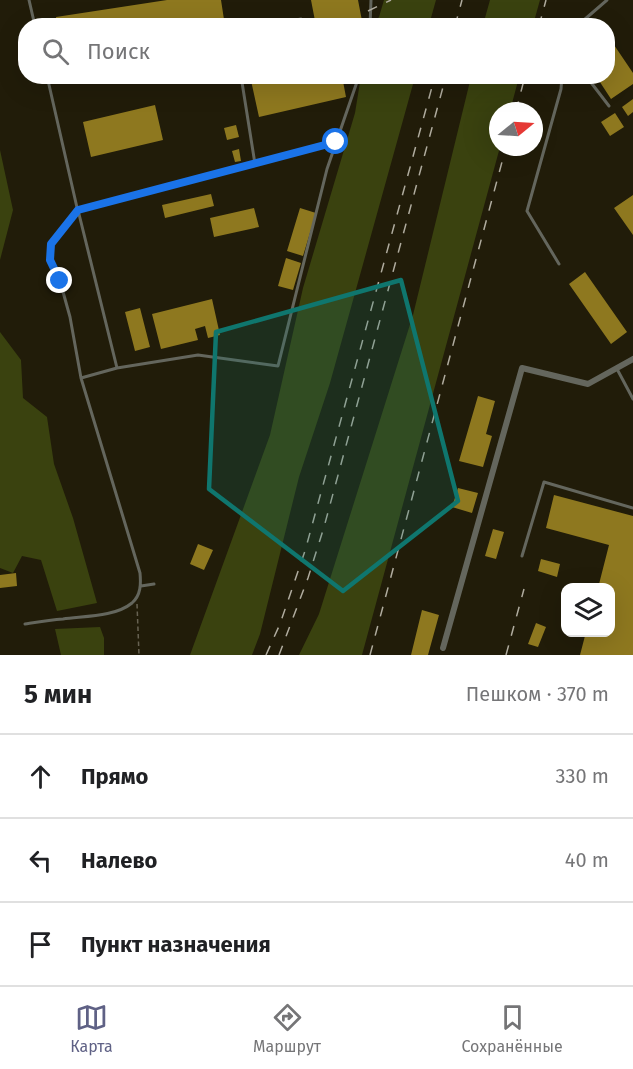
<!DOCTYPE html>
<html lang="ru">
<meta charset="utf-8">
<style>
:root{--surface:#fff;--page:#f2f2f2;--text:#202124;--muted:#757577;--line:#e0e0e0;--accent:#5f6185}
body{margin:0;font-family:"Fira Sans",sans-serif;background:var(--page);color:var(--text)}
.controls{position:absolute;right:18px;bottom:18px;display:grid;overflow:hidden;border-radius:12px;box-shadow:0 6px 24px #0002}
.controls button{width:54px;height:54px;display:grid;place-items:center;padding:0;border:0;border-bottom:2px solid var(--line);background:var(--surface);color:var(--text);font:30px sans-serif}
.compass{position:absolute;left:489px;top:102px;width:54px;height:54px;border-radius:50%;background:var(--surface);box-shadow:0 6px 24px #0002;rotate:72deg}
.stop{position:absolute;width:18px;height:18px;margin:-14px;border:4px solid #1a73e8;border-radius:50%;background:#fff}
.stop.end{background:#1a73e8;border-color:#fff;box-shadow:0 2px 6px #0008}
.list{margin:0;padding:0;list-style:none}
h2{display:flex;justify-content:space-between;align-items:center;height:78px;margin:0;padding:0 24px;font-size:26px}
h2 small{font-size:20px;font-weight:400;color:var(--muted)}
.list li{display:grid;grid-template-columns:39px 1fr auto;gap:18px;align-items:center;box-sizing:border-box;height:84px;padding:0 24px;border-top:2px solid var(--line)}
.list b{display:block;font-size:22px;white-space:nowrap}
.list em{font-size:20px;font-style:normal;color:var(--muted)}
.icon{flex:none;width:33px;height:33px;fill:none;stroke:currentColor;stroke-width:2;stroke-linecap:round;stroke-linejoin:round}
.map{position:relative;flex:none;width:633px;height:655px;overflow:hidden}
.search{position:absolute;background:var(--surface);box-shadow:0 6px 24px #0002;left:18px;right:18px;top:18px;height:66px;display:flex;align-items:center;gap:15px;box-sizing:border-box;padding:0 21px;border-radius:24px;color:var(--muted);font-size:22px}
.sheet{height:330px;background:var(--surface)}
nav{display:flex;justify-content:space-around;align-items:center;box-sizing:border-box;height:84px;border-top:2px solid var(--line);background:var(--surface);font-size:16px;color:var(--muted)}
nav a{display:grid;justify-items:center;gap:3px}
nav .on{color:var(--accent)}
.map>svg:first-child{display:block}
</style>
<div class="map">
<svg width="633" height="655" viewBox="0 0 633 655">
<rect width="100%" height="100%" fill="#211c09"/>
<!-- green -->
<path fill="#3a420f" d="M384,0H436L429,25H372L379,17Z
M490,0H540L533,25H483Z
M361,76L415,77L330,383L299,477L260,634L252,655H190L270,435L303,288L355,113Z
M471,77H519L510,111H498V147H500L362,655H299L319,614L413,315Z
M0,150L13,210L0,260Z
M0,332L21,360L23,398L47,417L54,464L73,518L97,603L57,611L41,560L22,556L13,573L0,568Z
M100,627L104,638V655H61L55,629Z"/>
<!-- building -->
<path fill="#8e781f" d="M167,0H221L225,26H57L56,17Z
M311,0H358L363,26H316Z
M608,36L633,73V84L611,99L596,76H608Z
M250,76H342L346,97L259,117Z
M633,99V112L628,116L622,107Z
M155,105L163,140L91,157L83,122Z
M615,113L624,127L610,136L601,122Z
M236,125L239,137L227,140L224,128Z
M239,149L241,161L235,162L232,151Z
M211,194L214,206L165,218L162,205Z
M633,195V235L614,208Z
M254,208L259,227L214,237L210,218Z
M300,208L316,213L303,256L287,251Z
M286,258L301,263L293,290L278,286Z
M585,272L627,332L611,344L569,284Z
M212,299L220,335L208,338L205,326L195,329L198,340L161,349L152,314Z
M140,308L150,347L135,351L125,312Z
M478,396L495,401L486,434L492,436L483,467L459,461Z
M458,488L478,493L472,513L452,507Z
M554,495L633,516V655H580L586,632H610V588H598L609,545L546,528Z
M493,529L504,532L496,559L485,556Z
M198,544L213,550L204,570L190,564Z
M541,559L560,564L557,577L538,571Z
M16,573L17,586L0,588V575Z
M422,610L439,615L428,655H411Z
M536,623L546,627L538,647L528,644Z"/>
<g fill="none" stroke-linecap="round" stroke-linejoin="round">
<!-- path -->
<path stroke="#676252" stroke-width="1.5" stroke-dasharray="4.5 3" stroke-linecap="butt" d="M137,604L139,655"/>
<!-- service -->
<path stroke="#64665d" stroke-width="3" d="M29,0L35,26
M263,26L301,19
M370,26L371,0
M577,26L607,0
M47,76L78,212
M241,76L255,164
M586,76L609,106
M78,210L117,368L198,355L278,366L327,169L359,76
M559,264L527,211L561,89L562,76
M617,369L633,399
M81,378L70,317L60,281L50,260L51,244L78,210L336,142
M522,556L544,482L633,508
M141,586L154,584
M25,624C38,622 50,620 63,619C84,616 115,617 132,603C141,595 141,584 140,573L81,378L117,368"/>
<!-- minor -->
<path stroke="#64665d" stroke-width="6" d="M443,648L522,368L588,384L633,359"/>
<!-- rail -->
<path stroke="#b0ac9f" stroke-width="1.5" stroke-dasharray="10 10" stroke-linecap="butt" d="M368,11L391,0
M455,26L462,0
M539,26L546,0
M516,111L525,76
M266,655L280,624L305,551L435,76
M279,655L308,578L324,527L446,76
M370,655L506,147
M506,655L524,589"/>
</g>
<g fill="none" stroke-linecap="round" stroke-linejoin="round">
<!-- route -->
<path stroke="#1a73e8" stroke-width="8" d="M60,281L50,260L51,244L78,210L336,142"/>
</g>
<!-- marked area -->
<path fill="#0f766e" fill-opacity="0.2" stroke="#0f766e" stroke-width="4.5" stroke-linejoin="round" d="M401,280L458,501L343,591L209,489L216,332Z"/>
</svg>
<div class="controls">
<button><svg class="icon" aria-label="layers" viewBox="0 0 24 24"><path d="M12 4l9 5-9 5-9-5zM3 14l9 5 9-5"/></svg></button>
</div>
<svg class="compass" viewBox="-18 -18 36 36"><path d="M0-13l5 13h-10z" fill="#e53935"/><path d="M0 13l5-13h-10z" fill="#757577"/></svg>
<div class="stop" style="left:336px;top:142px"></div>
<div class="stop end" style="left:60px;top:281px"></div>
<div class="search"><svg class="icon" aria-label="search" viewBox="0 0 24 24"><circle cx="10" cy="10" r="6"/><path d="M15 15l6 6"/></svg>Поиск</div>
</div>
<section class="sheet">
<h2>5 мин<small>Пешком · 370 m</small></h2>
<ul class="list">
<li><svg class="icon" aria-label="ahead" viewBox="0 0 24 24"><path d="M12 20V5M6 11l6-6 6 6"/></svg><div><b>Прямо</b></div><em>330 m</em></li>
<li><svg class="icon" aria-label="left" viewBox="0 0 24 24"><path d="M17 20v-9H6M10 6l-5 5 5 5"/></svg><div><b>Налево</b></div><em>40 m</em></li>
<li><svg class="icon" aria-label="arrive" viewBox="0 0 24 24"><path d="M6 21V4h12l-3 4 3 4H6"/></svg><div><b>Пункт назначения</b></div></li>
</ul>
</section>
<nav>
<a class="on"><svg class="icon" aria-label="map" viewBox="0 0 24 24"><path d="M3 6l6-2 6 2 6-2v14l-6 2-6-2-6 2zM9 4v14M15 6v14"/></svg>Карта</a>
<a><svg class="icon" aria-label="directions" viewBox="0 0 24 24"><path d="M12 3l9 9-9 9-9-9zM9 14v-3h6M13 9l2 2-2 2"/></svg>Маршрут</a>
<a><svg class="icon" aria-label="saved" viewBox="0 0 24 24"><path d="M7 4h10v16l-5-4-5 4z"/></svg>Сохранённые</a>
</nav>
